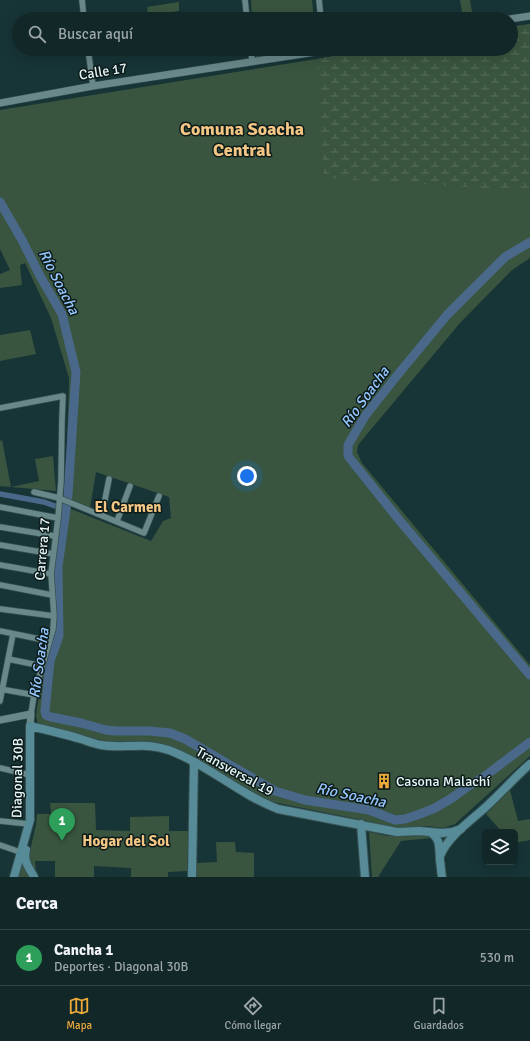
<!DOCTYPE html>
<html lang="es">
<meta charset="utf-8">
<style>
:root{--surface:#112728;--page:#1e3334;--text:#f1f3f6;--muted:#9ca5a8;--line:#304445;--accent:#eca93a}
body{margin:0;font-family:Signika,sans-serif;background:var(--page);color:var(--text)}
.controls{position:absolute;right:12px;bottom:12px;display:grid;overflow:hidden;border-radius:6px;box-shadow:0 4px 16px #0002}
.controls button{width:36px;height:36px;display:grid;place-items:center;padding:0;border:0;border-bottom:1px solid var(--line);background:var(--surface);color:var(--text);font:20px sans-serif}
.you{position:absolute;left:247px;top:476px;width:14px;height:14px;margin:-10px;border:3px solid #fff;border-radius:50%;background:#1a73e8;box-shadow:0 0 0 6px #1a73e833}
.badge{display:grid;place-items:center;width:26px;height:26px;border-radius:50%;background:var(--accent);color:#fff;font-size:13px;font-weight:700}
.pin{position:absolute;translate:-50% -33px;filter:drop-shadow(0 1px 2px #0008)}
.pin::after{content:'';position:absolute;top:21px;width:14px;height:12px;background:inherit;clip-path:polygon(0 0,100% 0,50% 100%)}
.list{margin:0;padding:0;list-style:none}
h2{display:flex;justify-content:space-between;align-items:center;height:52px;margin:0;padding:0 16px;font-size:17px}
h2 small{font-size:13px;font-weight:400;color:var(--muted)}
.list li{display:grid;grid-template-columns:26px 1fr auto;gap:12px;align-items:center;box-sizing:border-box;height:56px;padding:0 16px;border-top:1px solid var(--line)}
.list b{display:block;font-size:15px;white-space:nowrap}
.list p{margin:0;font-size:13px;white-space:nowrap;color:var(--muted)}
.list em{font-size:13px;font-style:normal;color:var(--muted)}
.icon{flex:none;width:22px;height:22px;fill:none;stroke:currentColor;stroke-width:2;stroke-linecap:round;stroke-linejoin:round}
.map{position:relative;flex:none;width:530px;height:877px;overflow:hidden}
.search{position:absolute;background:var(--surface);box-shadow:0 4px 16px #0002;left:12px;right:12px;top:12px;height:44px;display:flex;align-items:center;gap:10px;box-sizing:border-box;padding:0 14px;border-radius:22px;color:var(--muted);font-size:15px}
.sheet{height:108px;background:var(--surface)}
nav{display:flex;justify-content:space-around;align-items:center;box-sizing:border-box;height:56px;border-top:1px solid var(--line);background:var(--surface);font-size:11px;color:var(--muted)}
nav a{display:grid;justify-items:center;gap:2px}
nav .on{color:var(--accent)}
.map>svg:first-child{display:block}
</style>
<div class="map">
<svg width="530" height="877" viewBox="0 0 530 877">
<defs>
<pattern id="wetland-marsh" width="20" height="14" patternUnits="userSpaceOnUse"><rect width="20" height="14" fill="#39553f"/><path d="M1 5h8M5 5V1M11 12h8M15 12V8" fill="none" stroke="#566e5c"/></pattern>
</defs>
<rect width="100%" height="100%" fill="#173436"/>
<!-- green -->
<path fill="#39553f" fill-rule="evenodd" d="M251,0H312L314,19H252Z
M460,0H470L473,17L463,19Z
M179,2V11L148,15L147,7Z
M530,24V258L512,270L460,323L358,445L357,452L362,463L530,665V756L455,824L443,828L427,826L405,829L389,827L362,820L278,803L268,801L162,743L105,741L50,728L38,723L36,717L37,708L47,655L56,624L54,574L65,495L69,386V378L51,318L25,263L20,265L22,285L0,288V274L10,270L0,249V110L379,49H511V27ZM96,472L169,497L171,518L163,521L151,541L71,509L70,506L71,499L90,508Z
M255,49H314L256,57Z
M30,330L36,354L0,361V335Z
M2,440L11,487L39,481L35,459L53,456L56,491L0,486V441Z
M510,790L518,821L530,819V840L515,843V832H502L486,814Z
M50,803H95L96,830L130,831V817L169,816V831H189L187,871L168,872V877H131V868L94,866V877H55V861H35L36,872L28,859L36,825L37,814H51Z
M369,832L388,836L430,834L431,838L401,841L378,877H372Z
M216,842H235L236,852L254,853V877H197V863L217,862Z
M22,859L31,877H17Z"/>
<!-- wetland -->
<path fill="url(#wetland-marsh)" d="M530,24V191L324,178L317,59L379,49H511V27Z"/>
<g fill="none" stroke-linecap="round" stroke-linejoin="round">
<!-- canal -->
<path stroke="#4a698a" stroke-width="5.5" d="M0,494L44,502L55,506"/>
<!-- river -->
<path stroke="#4a698a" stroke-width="9" d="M0,202L22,240L40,276L62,314L76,372L68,495L58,567L59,636L50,661L45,711L46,715L51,717L81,723L106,730L116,731H149L170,733L185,739L275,791L305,800L369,810L395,820L405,819L420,814L435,808L452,798L467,787L485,776L530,742
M530,242L505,257L447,315L395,378L365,416L348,445V456L400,521L530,675"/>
<!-- minor casing -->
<g stroke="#375152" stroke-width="7">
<path id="minor" d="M82,0L84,19
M245,0L247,19
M319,0L321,19
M88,49L93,86
M251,49L252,61
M0,408L63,396L62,418L61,481L58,518L51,574L54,616L53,629L34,695L31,714
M34,492L59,498L144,533L159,496
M0,507L58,518
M102,515L109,479
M117,521L130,486
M0,527L55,536
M0,545L53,554
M0,565L51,574
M0,585L52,595
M0,609L54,616
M0,631L49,641
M8,659L42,666
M0,689L34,695
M0,701L13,634
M0,768L30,775
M0,821L29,824
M0,845L23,853"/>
</g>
<!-- tertiary casing -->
<g stroke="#375152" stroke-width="8">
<path id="tertiary" d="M510,19L530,16
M0,103L93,86L309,53L330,49
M0,720L31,714L30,726"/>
</g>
<!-- secondary casing -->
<g stroke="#375152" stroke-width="10">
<path id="secondary" d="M361,824L365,877
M430,832C441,839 439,848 440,861C441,866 441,872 442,877
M26,850C23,862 29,867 34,877
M440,856C448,835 474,819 490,803C504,790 516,776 530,764
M14,877L30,820V726C47,730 64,734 81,739C87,741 94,744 101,745C112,747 124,746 135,746C149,745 163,747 176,753C212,768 241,795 278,809L397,832L419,831L442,833L452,832L461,829
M192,877L194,762"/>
</g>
<!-- minor -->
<use href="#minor" stroke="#69888a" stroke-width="5.5"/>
<!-- tertiary -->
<use href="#tertiary" stroke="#69888a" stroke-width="7"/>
<!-- secondary -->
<use href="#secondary" stroke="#568b97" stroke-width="8"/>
</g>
<!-- icons -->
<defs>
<g id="building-bare" transform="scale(1.2)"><path d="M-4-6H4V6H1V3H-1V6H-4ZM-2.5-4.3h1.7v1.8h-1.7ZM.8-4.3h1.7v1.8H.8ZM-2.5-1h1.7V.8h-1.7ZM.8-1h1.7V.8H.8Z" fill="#eca93a" stroke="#0d1a1a" stroke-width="2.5" paint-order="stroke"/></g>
</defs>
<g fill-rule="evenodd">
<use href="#building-bare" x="384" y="781"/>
</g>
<g text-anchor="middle" stroke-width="3" stroke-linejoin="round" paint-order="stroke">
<!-- street labels -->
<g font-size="14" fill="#e7f8f8" stroke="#0d1a1a">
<text transform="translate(103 71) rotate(-9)" y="5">Calle 17</text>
<text transform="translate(42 549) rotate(-85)" y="5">Carrera 17</text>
<text transform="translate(235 771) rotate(29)" y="5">Transversal 19</text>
<text transform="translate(17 778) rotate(-89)" y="5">Diagonal 30B</text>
</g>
<!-- poi labels -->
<g font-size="14" fill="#e7f8f8" stroke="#0d1a1a" text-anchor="start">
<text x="396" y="786">Casona Malachí</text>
</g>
<!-- water labels -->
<g font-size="15" font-style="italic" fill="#95c8fe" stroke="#0d1a1a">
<text transform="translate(59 282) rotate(63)" y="5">Río Soacha</text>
<text transform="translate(365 397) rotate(-54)" y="5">Río Soacha</text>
<text transform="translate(39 663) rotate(-82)" y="5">Río Soacha</text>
<text transform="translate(351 795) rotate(12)" y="5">Río Soacha</text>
</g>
<!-- neighbourhood labels -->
<g font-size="15" font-weight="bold" fill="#f4c683" stroke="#0d1a1a">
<text x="128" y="512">El Carmen</text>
<text x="126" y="846">Hogar del Sol</text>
</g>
<!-- district labels -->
<g font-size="18" font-weight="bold" fill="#f4c683" stroke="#0d1a1a">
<text x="242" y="135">Comuna Soacha<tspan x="242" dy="21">Central</tspan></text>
</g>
</g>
</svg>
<div class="controls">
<button><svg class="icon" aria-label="layers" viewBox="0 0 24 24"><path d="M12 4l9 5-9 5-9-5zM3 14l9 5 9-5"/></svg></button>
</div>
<div class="you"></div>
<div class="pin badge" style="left:62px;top:841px;background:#2e9e5b">1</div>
<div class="search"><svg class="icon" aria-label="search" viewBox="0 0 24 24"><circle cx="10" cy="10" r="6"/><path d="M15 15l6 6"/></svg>Buscar aquí</div>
</div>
<section class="sheet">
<h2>Cerca<small></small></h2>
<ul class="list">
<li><span class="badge" style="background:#2e9e5b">1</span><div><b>Cancha 1</b><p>Deportes · Diagonal 30B</p></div><em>530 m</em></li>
</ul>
</section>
<nav>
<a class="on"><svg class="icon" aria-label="map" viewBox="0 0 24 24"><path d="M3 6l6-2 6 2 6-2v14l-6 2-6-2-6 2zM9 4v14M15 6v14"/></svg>Mapa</a>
<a><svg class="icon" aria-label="directions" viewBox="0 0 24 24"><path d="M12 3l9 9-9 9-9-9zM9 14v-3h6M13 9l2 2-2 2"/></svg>Cómo llegar</a>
<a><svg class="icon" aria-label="saved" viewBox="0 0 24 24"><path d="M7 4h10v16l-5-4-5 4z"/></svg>Guardados</a>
</nav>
